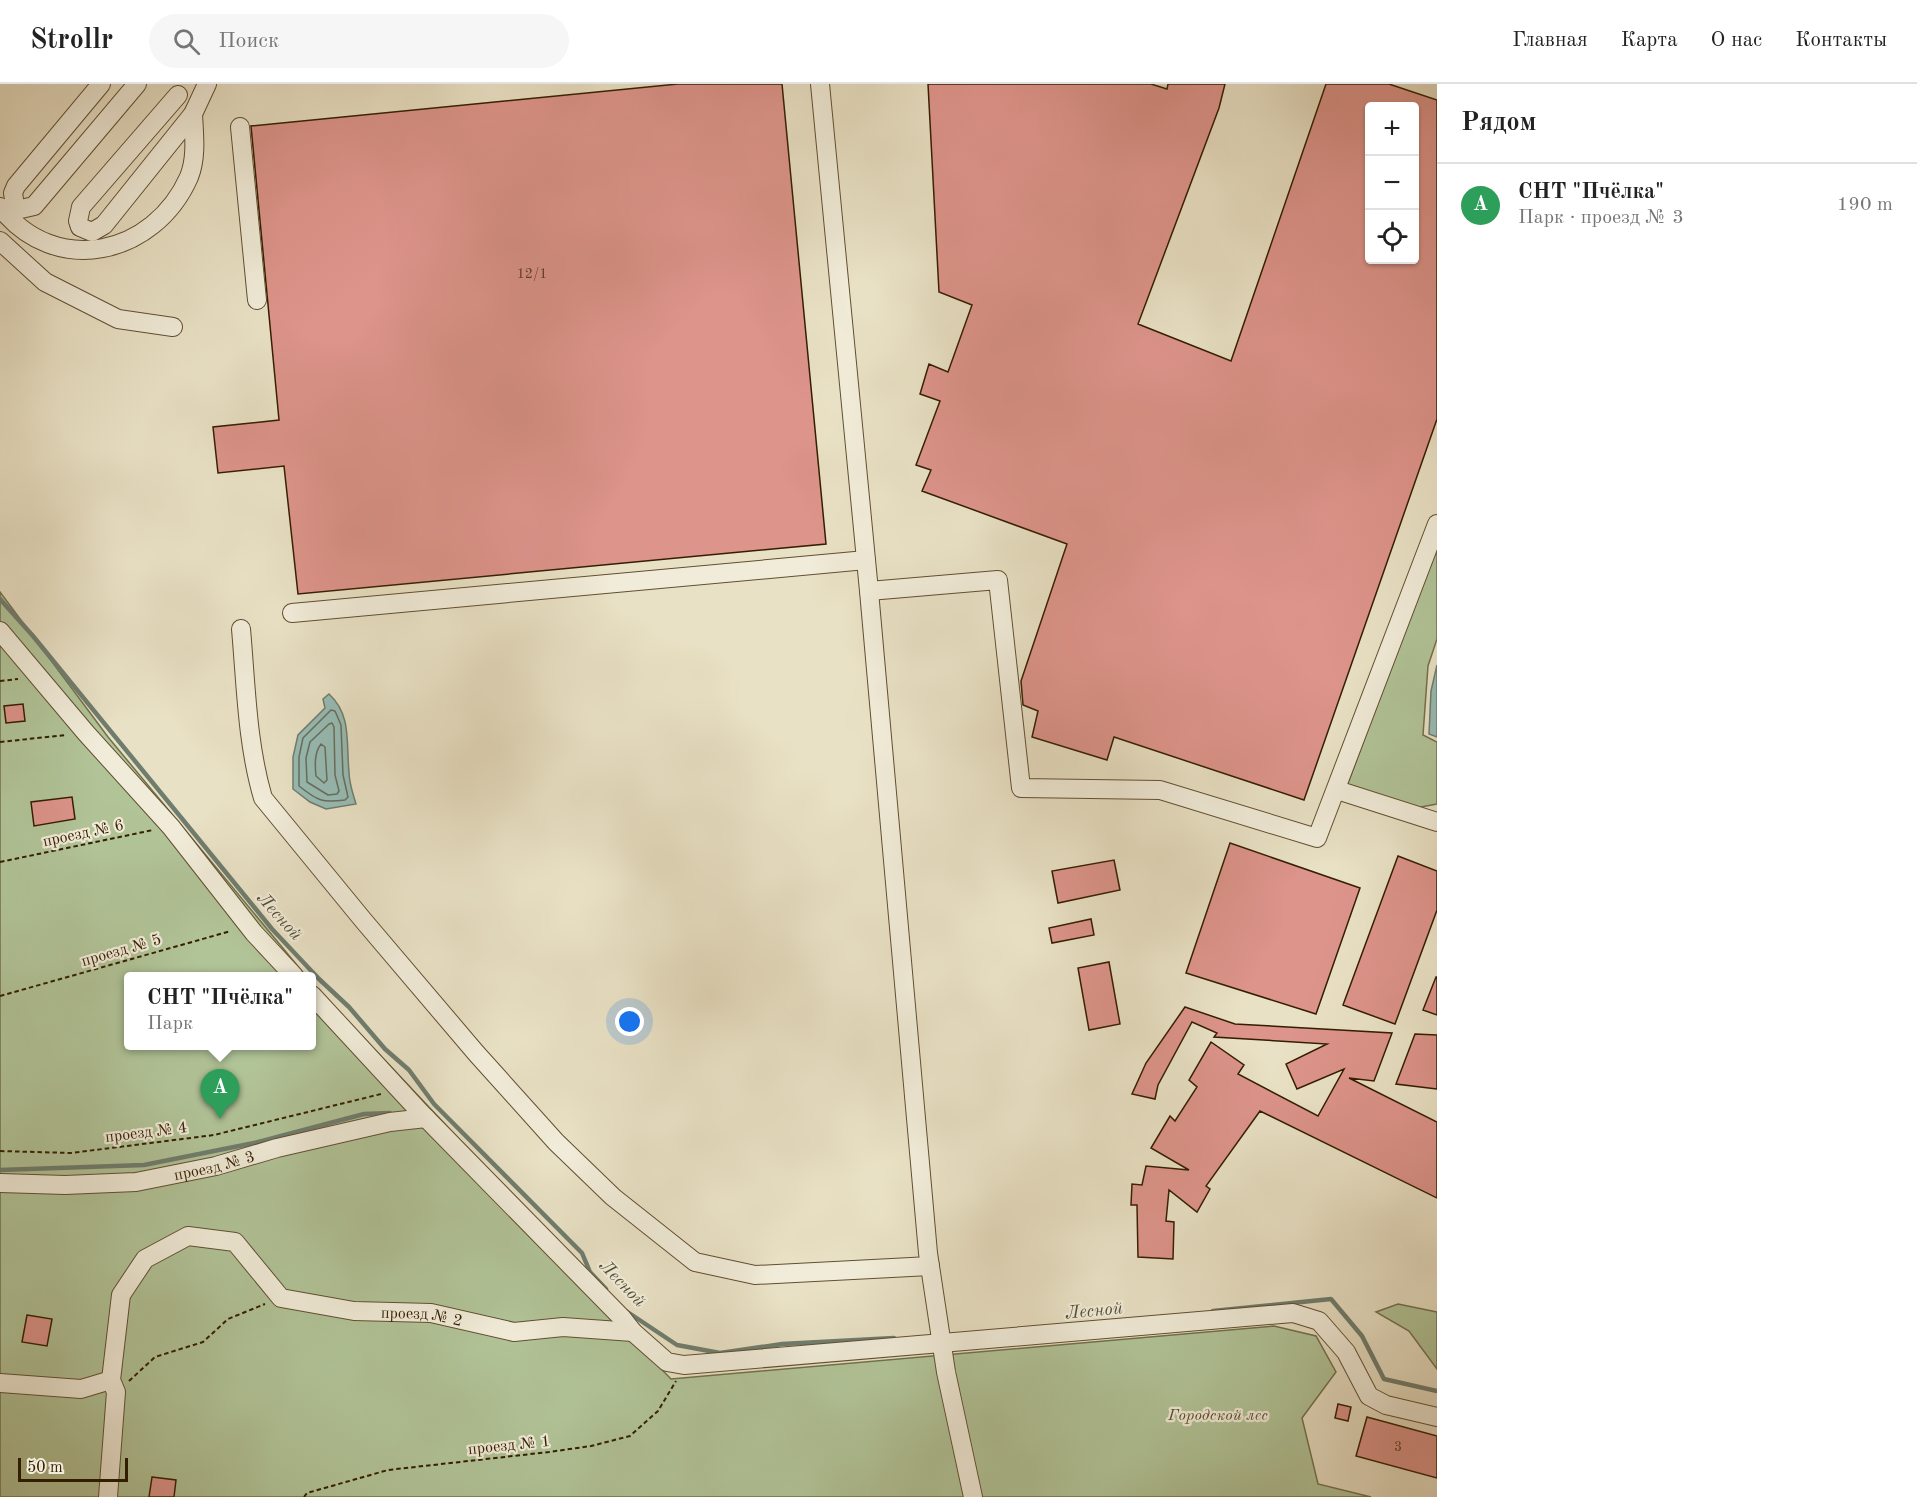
<!DOCTYPE html>
<html lang="ru">
<meta charset="utf-8">
<style>
:root{--surface:#fff;--page:#f6f6f6;--text:#222;--muted:#767676;--line:#e0e0e0;--accent:#b45309}
body{margin:0;font-family:"Old Standard TT",serif;background:var(--page);color:var(--text)}
.controls{position:absolute;right:18px;top:18px;display:grid;overflow:hidden;border-radius:6px;box-shadow:0 2px 4px #0004}
.controls button{width:54px;height:54px;display:grid;place-items:center;padding:0;border:0;border-bottom:2px solid var(--line);background:var(--surface);color:var(--text);font:30px sans-serif}
.scale{position:absolute;left:18px;bottom:15px;width:110px;box-sizing:border-box;padding-left:6px;border:3px solid #341e00;border-top:0;font-size:16px;line-height:21px;white-space:nowrap;color:#341e00;-webkit-text-stroke:4px #f1ecd9;paint-order:stroke}
.you{position:absolute;left:630px;top:938px;width:21px;height:21px;margin:-15px;border:4px solid #fff;border-radius:50%;background:#1a73e8;box-shadow:0 0 0 9px #1a73e833}
.badge{display:grid;place-items:center;width:39px;height:39px;border-radius:50%;background:var(--accent);color:#fff;font-size:20px;font-weight:700}
.pin{position:absolute;translate:-50% -50px;filter:drop-shadow(0 2px 3px #0008)}
.pin::after{content:'';position:absolute;top:32px;width:21px;height:18px;background:inherit;clip-path:polygon(0 0,100% 0,50% 100%)}
.popup{position:absolute;left:124px;top:888px;width:192px;height:78px;box-sizing:border-box;display:grid;place-content:center;border-radius:6px;background:var(--surface);filter:drop-shadow(0 2px 4px #0005);font-size:20px;white-space:nowrap;color:var(--muted)}
.popup b{font-size:22px;color:var(--text)}
.popup::after{content:'';position:absolute;left:50%;top:100%;margin-left:-12px;border:12px solid transparent;border-top-color:var(--surface)}
.list{margin:0;padding:0;list-style:none}
h2{display:flex;justify-content:space-between;align-items:center;height:78px;margin:0;padding:0 24px;font-size:26px}
h2 small{font-size:20px;font-weight:400;color:var(--muted)}
.list li{display:grid;grid-template-columns:39px 1fr auto;gap:18px;align-items:center;box-sizing:border-box;height:84px;padding:0 24px;border-top:2px solid var(--line)}
.list b{display:block;font-size:22px;white-space:nowrap}
.list p{margin:0;font-size:20px;white-space:nowrap;color:var(--muted)}
.list em{font-size:20px;font-style:normal;color:var(--muted)}
.icon{flex:none;width:33px;height:33px;fill:none;stroke:currentColor;stroke-width:2;stroke-linecap:round;stroke-linejoin:round}
.map{position:relative;flex:none;width:1437px;height:1413px;overflow:hidden}
header{display:flex;align-items:center;gap:36px;box-sizing:border-box;height:84px;padding:0 30px;background:var(--surface);border-bottom:2px solid var(--line)}
header strong{font-size:28px}
nav{display:flex;gap:33px;margin-inline-start:auto;font-size:21px}
.search{width:420px;height:54px;background:var(--page);display:flex;align-items:center;gap:15px;box-sizing:border-box;padding:0 21px;border-radius:33px;color:var(--muted);font-size:22px}
main{display:flex}
aside{flex:1;background:var(--surface)}
.map>svg:first-child{display:block}
</style>
<header>
<strong>Strollr</strong>
<div class="search"><svg class="icon" aria-label="search" viewBox="0 0 24 24"><circle cx="10" cy="10" r="6"/><path d="M15 15l6 6"/></svg>Поиск</div>
<nav><a>Главная</a><a>Карта</a><a>О нас</a><a>Контакты</a></nav>
</header>
<main>
<div class="map">
<svg width="1437" height="1413" viewBox="0 0 1437 1413">
<rect width="100%" height="100%" fill="#e9e1c5"/>
<filter id="stains"><feTurbulence type="fractalNoise" baseFrequency=".00333" numOctaves="4"/><feColorMatrix values="0 0 0 0 .2 0 0 0 0 .09 0 0 0 0 .02 0 0 0 .5 -.17"/></filter>
<radialGradient id="worn" r=".72"><stop offset=".6" stop-color="#630" stop-opacity="0"/><stop offset="1" stop-color="#630" stop-opacity=".3"/></radialGradient>
<!-- green -->
<path fill="#b1c498" stroke="#72714c" stroke-width="1.5" d="M1437,459V555L1428,582L1423,651L1437,658V720L1416,724L1347,702Z
M0,508L108,653L306,892H128V962H312V899L560,1162L607,1229L671,1295L1274,1242L1316,1252L1336,1288L1302,1334L1318,1400L1371,1413H0Z
M1398,1220L1437,1228V1285L1409,1247L1376,1228Z"/>
<!-- water -->
<path fill="#97bdb7" stroke="#6f7d6e" stroke-width="1.5" d="M1437,581V653L1429,650L1431,607Z
M329,610C352,631 346,659 349,688C349,699 353,710 356,720L326,725L310,718L293,705V673L298,651L325,624L323,615Z"/>
<g fill="none" stroke-linecap="round" stroke-linejoin="round">
<!-- shore -->
<path stroke="#666e5c" stroke-width="1.5" d="M331,626L335,627L341,641L343,691L348,713L345,716C322,719 318,717 299,702V673L303,654Z
M332,639L334,643L335,691L339,707L337,710L328,711L307,698L306,674L310,658L329,640Z
M321,660L325,663L327,696L324,699L316,692C315,682 314,669 321,660Z"/>
<!-- stream -->
<path stroke="#6f7d6e" stroke-width="4.5" d="M0,515L33,552L272,845L319,895L349,923L385,965L409,986L434,1020L582,1169L590,1188L606,1205
M0,1086L144,1081L254,1059L364,1030L390,1029
M626,1227L677,1261L720,1269L782,1260L894,1254
M1213,1227L1331,1215L1362,1252L1384,1295L1437,1307"/>
</g>
<!-- building -->
<path fill="#dd948b" stroke="#341e00" stroke-width="1.5" fill-rule="evenodd" d="M678,0H782L826,460L298,510L284,382L218,389L213,343L279,336L251,42Z
M928,0H1151L1167,5L1168,0H1225L1219,24L1138,240L1231,277L1326,0H1389L1437,16V335L1304,716L1114,653L1107,676L1032,653L1038,627L1023,621L1021,597L1067,460L922,407L931,386L916,381L940,317L920,310L929,280L948,288L972,221L939,208ZM1370,22H1414V176H1370Z
M23,620L25,637L6,639L4,622Z
M72,713L75,735L34,742L31,718Z
M1230,759L1360,804L1316,930L1186,889Z
M1398,772L1437,787V826L1395,940L1343,921Z
M1114,776L1120,806L1058,819L1052,787Z
M1091,835L1094,851L1052,859L1049,844Z
M1109,878L1120,940L1089,946L1078,884Z
M1436,893H1437V931L1423,926Z
M1185,923L1235,940L1392,949L1374,997L1349,994L1437,1038V1114L1260,1027L1206,1102L1210,1105L1197,1128L1169,1106L1166,1137L1174,1138L1173,1175L1138,1173L1137,1121H1131L1132,1100L1142,1101L1146,1082L1189,1086L1151,1064L1170,1032L1175,1037L1197,1003L1189,996L1211,958L1244,981L1238,990L1318,1032L1344,985L1297,1005L1286,980L1327,960L1214,953L1217,949L1192,938L1158,1001L1155,1015L1132,1010L1146,979Z
M1415,950L1437,951V1005L1396,1000Z
M27,1231L52,1235L47,1262L22,1258Z
M1338,1320L1351,1323L1348,1337L1335,1334Z
M1367,1333L1437,1352V1394L1356,1372Z
M152,1393L176,1396L174,1413H149Z"/>
<g fill="none" stroke-linecap="round" stroke-linejoin="round">
<!-- minor casing -->
<g stroke="#614f31" stroke-width="20">
<g id="minor">
<path d="M101,0L16,102L13,109L15,122L21,125L34,122L137,0"/>
<path d="M820,0L869,507L928,1169L946,1288L973,1413"/>
<path d="M178,11L81,123L78,137L80,143L92,148L104,141L193,30L207,0"/>
<path d="M240,43L257,216"/>
<path d="M0,123C55,194 154,172 189,93C197,73 194,51 193,30"/>
<path d="M0,157L45,198L118,235L173,243"/>
<path d="M869,507L998,496L1021,704L1160,706L1317,754L1437,440"/>
<path d="M292,529L866,476"/>
<path d="M241,545C246,601 247,660 263,714L363,836L476,969L556,1058L613,1113L695,1178L755,1191L930,1182"/>
<path d="M0,547L86,649L171,743L254,849L294,892"/>
<path d="M1337,706L1437,738"/>
<path d="M312,911L421,1029L622,1234L633,1248L667,1278L684,1281L1293,1229L1319,1237L1346,1268L1369,1312L1386,1321L1437,1333"/>
<path id="s1" d="M0,1099L65,1101L136,1098L216,1082L277,1064L390,1038L426,1034"/>
<path d="M0,1299L81,1305L111,1296"/>
<path id="s2" d="M108,1413L116,1308L111,1296L121,1211L145,1175L188,1152L235,1158L281,1214L354,1227L431,1229L514,1248L563,1243L633,1248"/>
</g>
</g>
<!-- path -->
<path stroke="#341e00" stroke-width="2" stroke-dasharray="4.5 3" stroke-linecap="butt" d="M0,597L18,595
M0,658L66,651
M0,778L153,746
M0,912L231,847
M0,1067L71,1069L214,1051L381,1010
M129,1297L155,1273L203,1258L228,1235L265,1220
M304,1413L307,1409L388,1386L549,1368L591,1362L630,1352L658,1327L676,1297"/>
<!-- minor -->
<use href="#minor" stroke="#f1ecd9" stroke-width="18"/>
</g>
<g text-anchor="middle" stroke-width="4.5" stroke-linejoin="round" paint-order="stroke">
<!-- number labels -->
<g font-size="14" fill="#5e3c23">
<text x="532" y="194">12/1</text>
<text x="1398" y="1367">3</text>
</g>
<!-- street labels -->
<g font-size="16" fill="#341e00" stroke="#f1ecd9">
<text transform="translate(83 748) rotate(-12)" y="6">проезд № 6</text>
<text transform="translate(121 865) rotate(-16)" y="6">проезд № 5</text>
<text transform="translate(146 1047) rotate(-7)" y="6">проезд № 4</text>
<text dy="6" stroke="none"><textPath href="#s1" startOffset="216">проезд № 3</textPath></text>
<text dy="6" stroke="none"><textPath href="#s2" startOffset="558">проезд № 2</textPath></text>
<text transform="translate(509 1360) rotate(-6)" y="6">проезд № 1</text>
</g>
<!-- park labels -->
<g font-size="16" font-style="italic" fill="#5a502e" stroke="#f1ecd9">
<text x="1218" y="1336">Городской лес</text>
</g>
<!-- water labels -->
<g font-size="18" font-style="italic" fill="#524e37" stroke="#f1ecd9">
<text transform="translate(280 832) rotate(48)" y="6">Лесной</text>
<text transform="translate(623 1199) rotate(46)" y="6">Лесной</text>
<text transform="translate(1094 1226) rotate(-5)" y="6">Лесной</text>
</g>
</g>
<rect width="100%" height="100%" filter="url(#stains)"/>
<rect width="100%" height="100%" fill="url(#worn)"/>
</svg>
<div class="controls">
<button>+</button>
<button>−</button>
<button><svg class="icon" aria-label="locate" viewBox="0 0 24 24"><circle cx="12" cy="12" r="6"/><path d="M12 2v4M12 18v4M2 12h4M18 12h4"/></svg></button>
</div>
<div class="scale">50 m</div>
<div class="you"></div>
<div class="pin badge" style="left:220px;top:1035px;background:#2e9e5b">A</div>
<div class="popup"><b>СНТ &quot;Пчёлка&quot;</b>Парк</div>
</div>
<aside>
<h2>Рядом<small></small></h2>
<ul class="list">
<li><span class="badge" style="background:#2e9e5b">A</span><div><b>СНТ &quot;Пчёлка&quot;</b><p>Парк · проезд № 3</p></div><em>190 m</em></li>
</ul>
</aside>
</main>
